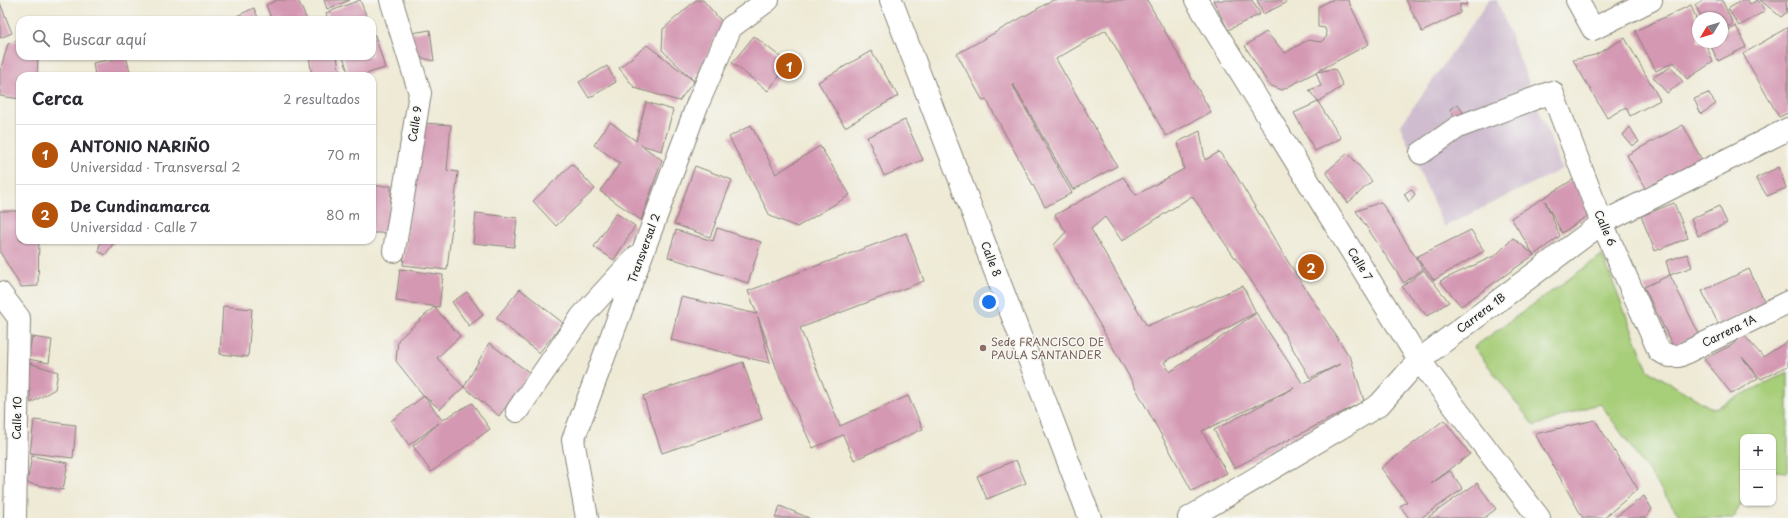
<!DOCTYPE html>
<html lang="es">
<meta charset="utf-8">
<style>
:root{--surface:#fff;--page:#f7f7f7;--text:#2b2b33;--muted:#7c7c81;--line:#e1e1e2;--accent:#b45309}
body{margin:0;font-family:"Playpen Sans",sans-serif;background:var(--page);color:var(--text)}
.controls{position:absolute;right:12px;bottom:12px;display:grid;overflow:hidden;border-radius:8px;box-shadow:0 1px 3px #0004}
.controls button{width:36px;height:36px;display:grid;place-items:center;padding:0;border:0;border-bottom:1px solid var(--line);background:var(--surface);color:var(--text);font:20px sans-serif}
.compass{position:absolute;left:1692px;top:12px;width:36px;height:36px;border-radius:50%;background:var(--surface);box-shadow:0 1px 3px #0004;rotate:232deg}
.you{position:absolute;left:989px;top:302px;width:14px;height:14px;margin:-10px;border:3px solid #fff;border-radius:50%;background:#1a73e8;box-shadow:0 0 0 6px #1a73e833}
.badge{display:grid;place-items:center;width:26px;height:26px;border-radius:50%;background:var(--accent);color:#fff;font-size:13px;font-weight:700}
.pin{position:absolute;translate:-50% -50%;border:2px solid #fff;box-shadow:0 1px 4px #0006}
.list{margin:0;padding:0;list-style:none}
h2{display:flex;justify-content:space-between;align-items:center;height:52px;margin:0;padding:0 16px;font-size:17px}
h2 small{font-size:13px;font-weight:400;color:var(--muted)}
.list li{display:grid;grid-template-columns:26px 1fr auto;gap:12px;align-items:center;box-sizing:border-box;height:60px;padding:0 16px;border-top:1px solid var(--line)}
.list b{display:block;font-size:15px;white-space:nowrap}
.list p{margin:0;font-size:13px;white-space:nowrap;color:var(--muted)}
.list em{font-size:13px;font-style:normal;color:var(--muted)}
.icon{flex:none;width:22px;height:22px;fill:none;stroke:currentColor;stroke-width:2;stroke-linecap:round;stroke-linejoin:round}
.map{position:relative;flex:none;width:1788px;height:518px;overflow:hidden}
.search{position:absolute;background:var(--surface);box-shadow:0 1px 3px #0004;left:16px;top:16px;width:360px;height:44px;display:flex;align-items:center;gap:10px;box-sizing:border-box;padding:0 14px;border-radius:12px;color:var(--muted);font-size:15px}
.panel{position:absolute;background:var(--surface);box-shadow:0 1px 3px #0004;left:16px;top:72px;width:360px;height:172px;border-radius:12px}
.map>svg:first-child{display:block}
</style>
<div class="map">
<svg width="1788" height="518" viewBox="0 0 1788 518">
<rect width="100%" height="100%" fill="#f6f6f2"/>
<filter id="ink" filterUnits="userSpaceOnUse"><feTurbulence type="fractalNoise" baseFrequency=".025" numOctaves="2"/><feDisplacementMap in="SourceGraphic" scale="8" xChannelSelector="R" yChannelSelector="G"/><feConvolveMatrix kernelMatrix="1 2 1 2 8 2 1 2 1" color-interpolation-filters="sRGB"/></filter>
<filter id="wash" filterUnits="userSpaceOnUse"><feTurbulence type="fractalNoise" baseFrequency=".012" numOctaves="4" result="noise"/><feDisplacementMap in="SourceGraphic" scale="16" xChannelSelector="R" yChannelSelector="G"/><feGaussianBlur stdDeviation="0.9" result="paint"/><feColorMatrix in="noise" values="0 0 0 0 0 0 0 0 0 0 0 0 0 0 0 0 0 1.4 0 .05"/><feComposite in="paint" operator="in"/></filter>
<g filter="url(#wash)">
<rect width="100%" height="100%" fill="#eeead5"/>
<!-- industrial -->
<path fill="#cfbdcf" d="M1489,0H1497L1562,169L1444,227L1400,126Z"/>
<!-- green -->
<path fill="#a7ce79" stroke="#62754a" d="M1602,255L1648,370L1713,409L1788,372V472L1773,471V437H1743V501L1733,518H1681L1600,403L1534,426L1474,347Z"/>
<g id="blocks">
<!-- building -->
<path fill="#d498b2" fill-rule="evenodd" d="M277,0H298L307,20H272L266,5Z
M324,0H350L327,9Z
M360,0L368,20H328L326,13Z
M696,0H703L723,23L694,81L662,50L663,29Z
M1053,0H1147L1211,112L1166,136L1106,30L1056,59L1117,166L1073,190L1013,84H1012L1072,193L1045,207L986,99L983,101L957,54Z
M1213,0H1252L1260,14L1228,30Z
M1257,0H1284L1286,3L1263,14Z
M1331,0H1348L1369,44L1316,72L1335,69L1343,86L1318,102L1309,90L1321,86L1316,72L1282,90L1269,85L1245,46L1266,32L1285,53L1308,40L1321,42L1327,36L1325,28L1318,27V7Z
M1406,0H1465L1467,5L1460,4V13L1422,32Z
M1703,0H1722L1733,24L1722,29V18H1702L1695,5Z
M1742,0H1748L1750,4L1758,0L1765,11L1739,26L1728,9Z
M1760,0H1788L1786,3L1787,12L1781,17Z
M0,3L12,33L0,38Z
M1691,5L1698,24V42H1705L1713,62L1687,79L1674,62L1656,71L1635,31Z
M254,8L259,20H228Z
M223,18V20H209V19Z
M1736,26L1746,47L1718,61L1709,42H1722V33Z
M1788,27V113L1779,117L1743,54Z
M430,30L434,61L415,56L412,33Z
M372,35H375L385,68L359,76H349L343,56H372Z
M754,36L789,64L768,91L732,63Z
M1625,38L1660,100L1630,116L1626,107L1607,118L1573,60L1595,55Z
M20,39V56H38L37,76H20V99L0,96V71L8,44Z
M647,45L694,81L679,101L635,88L619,68Z
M871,51L898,96L845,127L818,82Z
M126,56L131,76H95L93,63Z
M309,56H337L340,76H312Z
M607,66L616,82L589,98L579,82Z
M1671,67L1683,82L1667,93L1653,77Z
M1708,93L1716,104L1701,114L1694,99Z
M646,102L673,110L662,151L641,145L662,160L641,220L600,191L620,163L594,145L610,122L636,141Z
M1318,102L1341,138L1315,151L1294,113Z
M1458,104L1463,112L1455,118L1450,109Z
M905,120L923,160L884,176L867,137Z
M423,123L451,125L447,170L458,172L447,270L403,265L415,167Z
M751,125L776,174L820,146L850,195L797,227L770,216L729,137Z
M1683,125L1702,160L1646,190L1627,155Z
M1630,127L1639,142L1632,146L1623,135Z
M1200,131L1205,160L1219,152L1231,167L1287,260L1351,359L1364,401L1234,468L1214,430L1294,388L1202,431L1227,473L1192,491L1124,367L1054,245L1066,232L1055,215L1123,177L1136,195L1184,169L1178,142ZM1192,196L1263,298L1310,378L1340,364L1303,384L1256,313L1243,286L1147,326L1091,229L1105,217L1122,241ZM1255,313V314L1170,372L1164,362Z
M1348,153L1372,181L1348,203L1326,172Z
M572,164L595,189L556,226L533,201Z
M695,166L732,180L710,237L674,224Z
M1779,167L1786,188L1767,196L1756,178Z
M1574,179L1590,214L1562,233L1545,201L1560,236L1534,255L1511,218Z
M372,186H391L390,233H372Z
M1411,189L1415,194L1409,202L1404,194Z
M1381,202L1423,269L1404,283L1356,211Z
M1674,203L1688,238L1655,251L1641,216Z
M1719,206L1727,223L1698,236L1691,219Z
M0,211H20V240H39L38,286L21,287L0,252Z
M476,213L517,218L514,247L473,243Z
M616,213L635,226L614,260L594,247Z
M717,228L761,242L748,283L668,257L676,230L713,241Z
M1471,230L1484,251L1434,280L1416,257Z
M906,233L924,281L800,328L840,426L908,396L923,429L854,460L843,435L813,448L779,375L758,317L770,363L671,340L681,297L757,314L748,291Z
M1513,238L1534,255L1461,306L1440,281L1496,255Z
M101,240L115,241L105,255L98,251Z
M1687,254L1692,267L1670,275L1666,261Z
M400,269L443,275L439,307L396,301Z
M1749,269L1765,303L1719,325L1702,291Z
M1424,270L1449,302L1427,316L1402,287Z
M1670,275L1699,334L1673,346L1644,287Z
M520,289L563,323L539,353L496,318Z
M467,292L483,315L469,326L452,302Z
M223,306L252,309L248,357L220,354Z
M434,307L460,336L437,358L464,387L440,409L424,396L396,361L398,340Z
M1744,335L1763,357L1788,341V366L1761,379L1742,357L1758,378L1732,394L1704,359L1732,345Z
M32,337L52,340L49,363L28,359Z
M489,343L530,373L499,416L464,387Z
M26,362L58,372L55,389L31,403Z
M743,362L762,419L662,453L643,396Z
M424,396L442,420L472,403L490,429L431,472L413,446L439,423L409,445L391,421Z
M34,420L76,425L73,458L30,453Z
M1444,420L1470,454L1431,484L1450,471L1463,489L1421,518H1409L1400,506L1407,502L1381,468Z
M1595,420L1638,489L1604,518H1583L1535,434Z
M32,456L68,463L63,490L27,483Z
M1016,460L1026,483L987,499L977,476Z
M1477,483L1496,509L1484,518H1427Z
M1644,496L1652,509L1646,518H1614Z
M780,506L809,518H775Z"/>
</g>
</g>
<g filter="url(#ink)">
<use href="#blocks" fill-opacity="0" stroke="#858378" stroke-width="1"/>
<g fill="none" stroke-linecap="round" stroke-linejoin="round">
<!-- minor casing -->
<g stroke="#858378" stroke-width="24">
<path id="minor" d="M391,0L420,93L394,251
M1196,0L1419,360L1539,518
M1577,0L1593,29L1651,0
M1421,153L1458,127L1552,92L1602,223L1659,351L1670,356H1679L1788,302
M0,293L19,318L15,518
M517,411L582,316L636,257
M587,518L573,440L698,103L731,27L768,0
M1189,518L1379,405L1419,360L1602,223L1788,129"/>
</g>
<!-- major casing -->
<g stroke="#858378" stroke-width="24">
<path id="major" d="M891,0L1090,518"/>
</g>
<!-- minor -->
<use href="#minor" stroke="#fff" stroke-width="22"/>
<!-- major -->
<use href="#major" stroke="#fff" stroke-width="22"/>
</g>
</g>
<!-- markers -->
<circle fill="#8d6e63" stroke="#f6f6f2" stroke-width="1.5" cx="983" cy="348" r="4"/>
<g text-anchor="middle" stroke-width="3" stroke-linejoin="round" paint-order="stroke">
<!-- street labels -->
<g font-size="11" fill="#1c1c1c" stroke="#f6f6f2">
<text transform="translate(415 124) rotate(-81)" y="4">Calle 9</text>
<text transform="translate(1605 228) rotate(67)" y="4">Calle 6</text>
<text transform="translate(644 248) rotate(-70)" y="4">Transversal 2</text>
<text transform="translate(991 259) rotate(69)" y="4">Calle 8</text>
<text transform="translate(1360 264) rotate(58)" y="4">Calle 7</text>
<text transform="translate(1481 313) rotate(-37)" y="4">Carrera 1B</text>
<text transform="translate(1729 331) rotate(-26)" y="4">Carrera 1A</text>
<text transform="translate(17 418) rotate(-89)" y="4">Calle 10</text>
</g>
<!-- education labels -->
<g font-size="11" fill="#785e54" stroke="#f6f6f2" text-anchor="start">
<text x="991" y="346">Sede FRANCISCO DE<tspan x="991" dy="13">PAULA SANTANDER</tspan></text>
</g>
</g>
</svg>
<div class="controls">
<button>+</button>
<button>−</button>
</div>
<svg class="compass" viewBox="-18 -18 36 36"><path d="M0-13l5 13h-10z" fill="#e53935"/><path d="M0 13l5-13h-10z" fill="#7c7c81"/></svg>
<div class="you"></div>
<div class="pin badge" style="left:789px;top:66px">1</div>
<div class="pin badge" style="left:1311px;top:267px">2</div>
<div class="search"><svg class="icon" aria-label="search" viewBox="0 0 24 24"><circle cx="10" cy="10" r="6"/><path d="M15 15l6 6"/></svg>Buscar aquí</div>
<section class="panel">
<h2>Cerca<small>2 resultados</small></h2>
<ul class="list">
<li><span class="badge">1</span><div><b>ANTONIO NARIÑO</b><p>Universidad · Transversal 2</p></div><em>70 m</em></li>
<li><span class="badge">2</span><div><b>De Cundinamarca</b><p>Universidad · Calle 7</p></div><em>80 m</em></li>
</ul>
</section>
</div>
